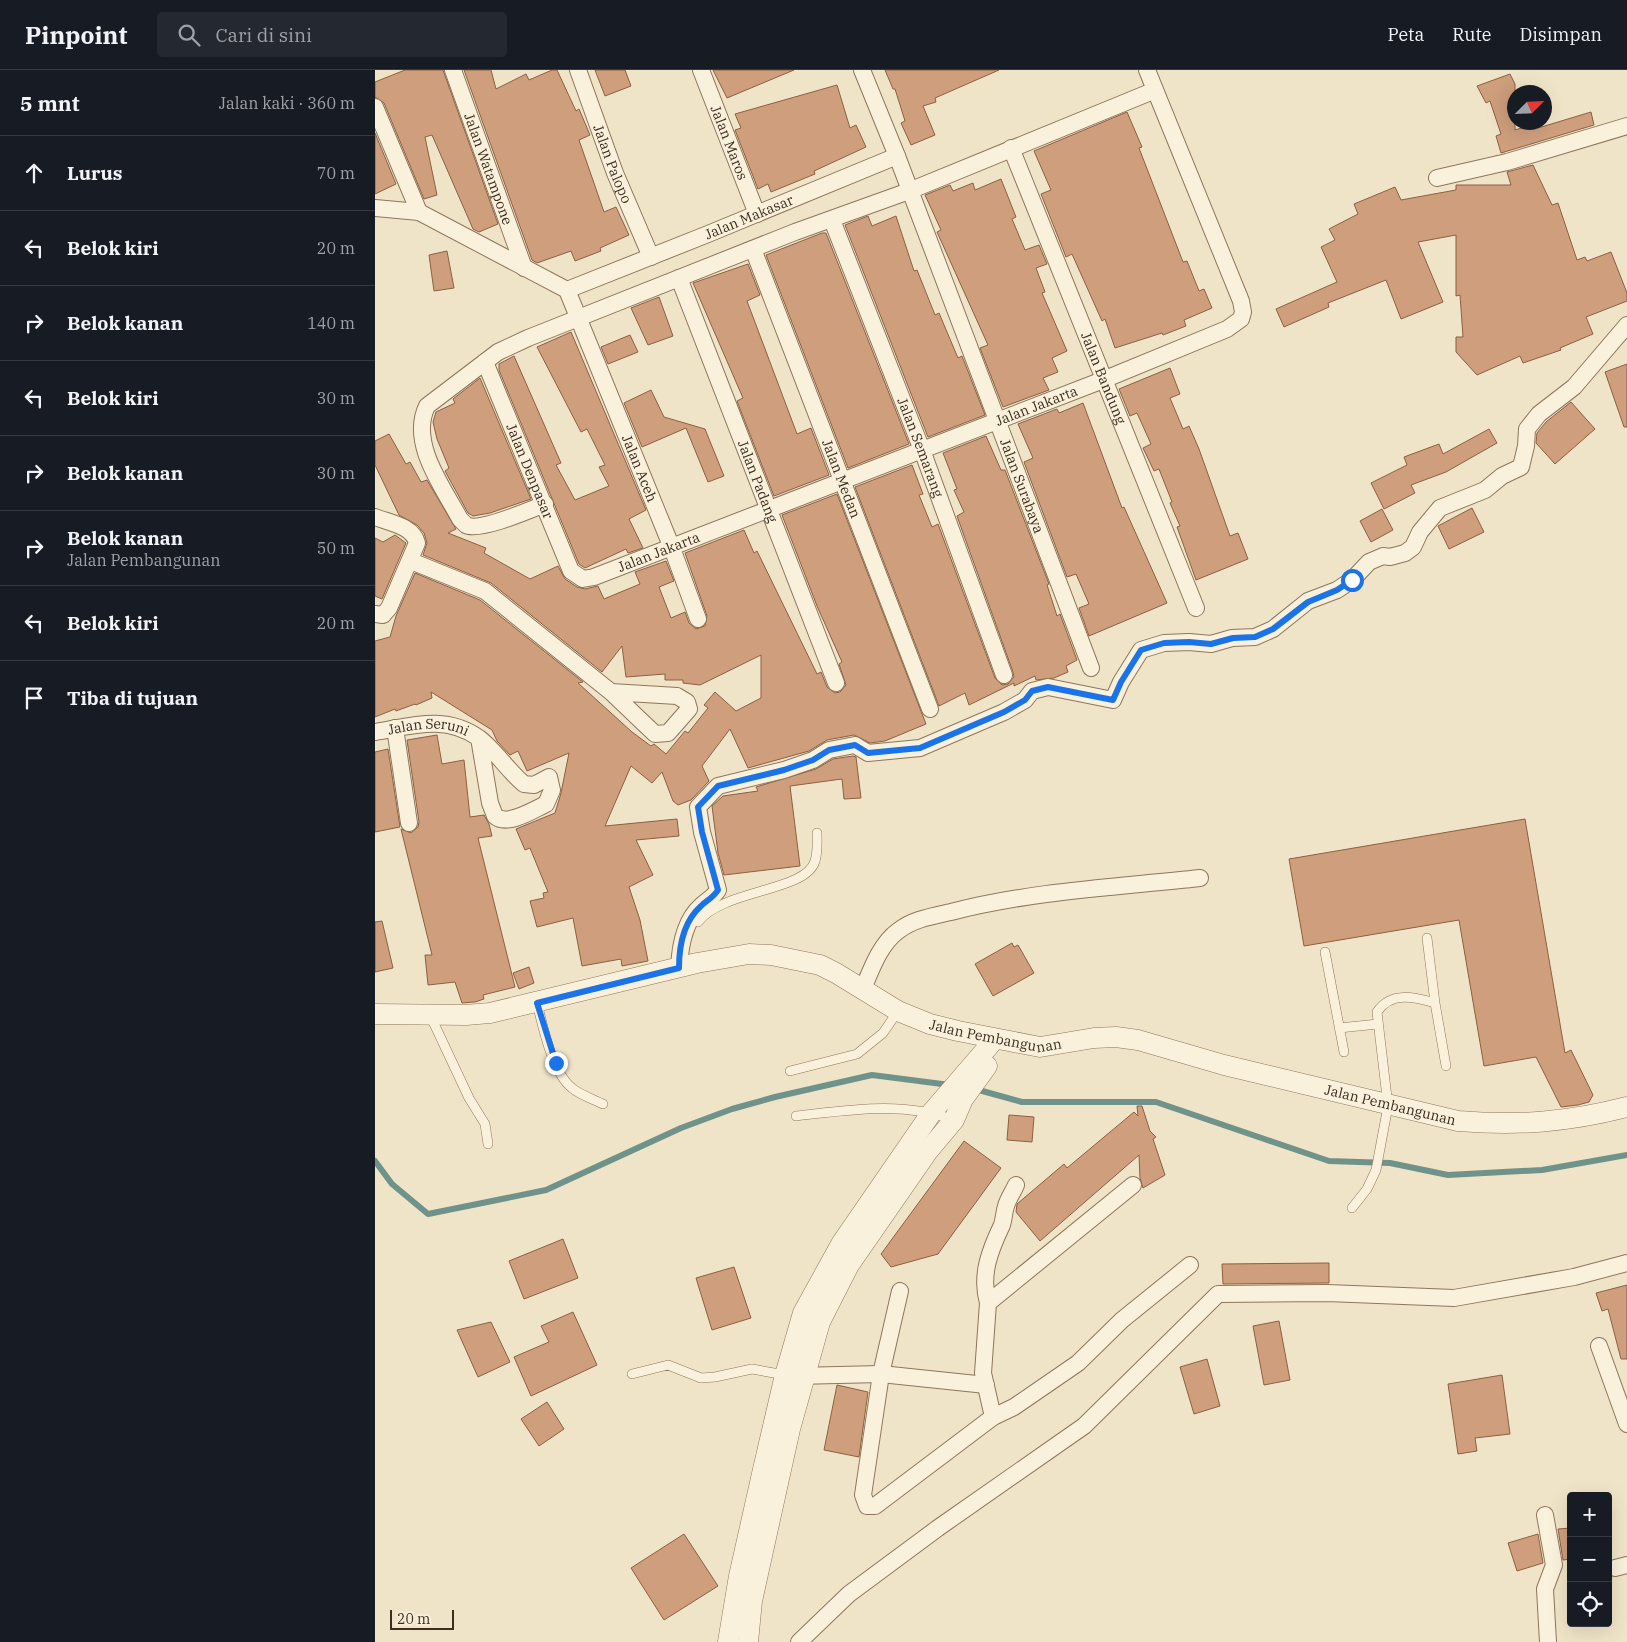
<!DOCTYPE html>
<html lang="id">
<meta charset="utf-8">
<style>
:root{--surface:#171b24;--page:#242831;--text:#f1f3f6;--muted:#9ea1a6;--line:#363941}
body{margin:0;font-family:"IBM Plex Serif",serif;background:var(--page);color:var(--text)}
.controls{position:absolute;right:15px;bottom:15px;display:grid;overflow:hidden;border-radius:5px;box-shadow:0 5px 20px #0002}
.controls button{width:45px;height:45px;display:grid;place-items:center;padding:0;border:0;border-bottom:1px solid var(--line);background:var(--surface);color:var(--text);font:25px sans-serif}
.compass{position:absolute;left:1132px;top:15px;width:45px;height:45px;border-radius:50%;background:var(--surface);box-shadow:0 5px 20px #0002;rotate:66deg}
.scale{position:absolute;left:15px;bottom:12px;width:64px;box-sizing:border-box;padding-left:5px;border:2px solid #3d2e20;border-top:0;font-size:14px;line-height:18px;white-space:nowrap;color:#3d2e20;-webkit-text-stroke:4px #f7eed8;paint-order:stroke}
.stop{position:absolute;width:15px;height:15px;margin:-11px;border:4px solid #1a73e8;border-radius:50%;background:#fff}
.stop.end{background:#1a73e8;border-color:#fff;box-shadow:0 1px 5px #0008}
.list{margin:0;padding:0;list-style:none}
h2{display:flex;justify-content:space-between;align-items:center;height:65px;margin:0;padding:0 20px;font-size:21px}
h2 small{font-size:16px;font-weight:400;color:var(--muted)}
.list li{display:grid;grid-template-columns:32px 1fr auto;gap:15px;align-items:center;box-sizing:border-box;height:75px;padding:0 20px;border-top:1px solid var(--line)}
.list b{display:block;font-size:19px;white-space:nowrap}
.list p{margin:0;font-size:16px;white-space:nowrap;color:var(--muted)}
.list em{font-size:16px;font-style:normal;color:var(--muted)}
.icon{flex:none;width:28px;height:28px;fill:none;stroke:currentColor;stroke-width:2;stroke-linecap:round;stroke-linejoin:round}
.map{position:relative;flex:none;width:1252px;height:1572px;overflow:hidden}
header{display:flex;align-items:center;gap:30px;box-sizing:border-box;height:70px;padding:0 25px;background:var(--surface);border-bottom:1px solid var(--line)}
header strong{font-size:24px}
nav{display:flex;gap:28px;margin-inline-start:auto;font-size:18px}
.search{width:350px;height:45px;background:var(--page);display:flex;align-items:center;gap:12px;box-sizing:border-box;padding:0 18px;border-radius:5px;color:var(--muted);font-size:19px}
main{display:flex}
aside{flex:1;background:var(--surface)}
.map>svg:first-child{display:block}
</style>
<header>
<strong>Pinpoint</strong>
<div class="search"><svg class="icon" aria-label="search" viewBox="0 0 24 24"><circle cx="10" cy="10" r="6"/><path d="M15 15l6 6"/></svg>Cari di sini</div>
<nav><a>Peta</a><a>Rute</a><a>Disimpan</a></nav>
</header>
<main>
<aside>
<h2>5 mnt<small>Jalan kaki · 360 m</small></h2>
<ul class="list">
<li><svg class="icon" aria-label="ahead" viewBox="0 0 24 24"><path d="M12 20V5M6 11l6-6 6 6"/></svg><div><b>Lurus</b></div><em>70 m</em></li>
<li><svg class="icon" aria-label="left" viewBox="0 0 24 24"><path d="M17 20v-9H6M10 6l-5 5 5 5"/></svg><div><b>Belok kiri</b></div><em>20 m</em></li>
<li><svg class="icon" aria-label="right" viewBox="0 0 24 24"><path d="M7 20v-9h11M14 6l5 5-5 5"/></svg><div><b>Belok kanan</b></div><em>140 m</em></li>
<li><svg class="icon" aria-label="left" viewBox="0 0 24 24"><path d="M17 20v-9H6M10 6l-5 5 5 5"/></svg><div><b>Belok kiri</b></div><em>30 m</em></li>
<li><svg class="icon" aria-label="right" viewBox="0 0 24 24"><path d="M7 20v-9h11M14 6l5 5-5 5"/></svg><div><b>Belok kanan</b></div><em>30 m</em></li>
<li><svg class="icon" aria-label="right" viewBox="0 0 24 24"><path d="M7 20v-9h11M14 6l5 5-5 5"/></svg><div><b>Belok kanan</b><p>Jalan Pembangunan</p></div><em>50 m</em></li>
<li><svg class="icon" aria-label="left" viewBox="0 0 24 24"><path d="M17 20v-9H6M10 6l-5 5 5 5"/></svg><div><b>Belok kiri</b></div><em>20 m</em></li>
<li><svg class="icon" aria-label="arrive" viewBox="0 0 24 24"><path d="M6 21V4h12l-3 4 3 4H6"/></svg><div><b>Tiba di tujuan</b></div></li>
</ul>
</aside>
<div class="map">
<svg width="1252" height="1572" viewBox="0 0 1252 1572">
<rect width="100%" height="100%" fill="#f0e4c8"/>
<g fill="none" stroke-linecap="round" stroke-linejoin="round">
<!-- stream -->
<path stroke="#6f938a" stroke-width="6" d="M600,1019L647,1032H781L954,1091L1015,1093L1073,1105L1167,1100L1252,1085
M0,1091L17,1114L53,1144L171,1120L306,1058L357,1039L400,1027L497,1005L575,1015"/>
</g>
<!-- building -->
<path fill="#cf9f7d" stroke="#8d5f41" d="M30,0H68L123,154L104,162L98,159L57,65L50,67L62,125L49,129L9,33L0,27V12Z
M89,0H116L121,19L151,4L154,10L177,0H182L201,41L204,39L215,65L204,70L229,142L241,137L254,165L225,178L226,181L200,191L196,181L162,193L157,190Z
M220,0H250L256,16L230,26Z
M338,0H419L352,28Z
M510,0H624L560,28L561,32L548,36L560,65L536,75L526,53L530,51L520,19H518Z
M1135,4L1140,14V60L1162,53L1163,58L1216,42L1219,55L1126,83L1121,66L1126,64L1115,31L1111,33L1102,16Z
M462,15L475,58L481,55L491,77L439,101L440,104L396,122L393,114L383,119L360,60L366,58L360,44Z
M752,42L767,77L764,78L808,192L812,191L824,221L829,219L837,238L809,250L811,256L788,265L787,263L740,278L730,249L727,251L697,184L691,187L666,124L676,120L659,81Z
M0,63L21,114L0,124Z
M1158,95L1177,135L1183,133L1202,190L1210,187L1212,191L1236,182L1252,223V231L1211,247L1218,264L1185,278L1186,280L1148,293L1145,286L1102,305L1081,282V267H1088L1085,225L1081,226V165L1043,172L1068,232L1026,249L1011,210L953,233L954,237L909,257L901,239L962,212L946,177L960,170L954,159L983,144L979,134L1020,117L1026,130L1081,120V115H1136L1132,102Z
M626,109L641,147L637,149L650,180L664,175L672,194L661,198L670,222L667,223L692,281L677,288L683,302L668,308L674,320L628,337L605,278L613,275L562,162L566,160L550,125L575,115L578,121L598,113L600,120Z
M493,146L497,156L521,146L539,201L542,200L560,245L564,243L583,288L587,286L610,345L553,367L470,155Z
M447,163H451L534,374L473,398L391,185Z
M72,181L79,218L59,221L54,185Z
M373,194L385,225L372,231L422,364L436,358L454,405L399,426L362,331L368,328L318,213Z
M284,227L298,266L273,275L256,238Z
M196,262L271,440L254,449L268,478L253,483L251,479L210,498L204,494L124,300V294L139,286L186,393L181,395L200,430L234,416L224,397L230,395L212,359L206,362L162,277Z
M255,265L263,282L233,294L226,277Z
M1252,294V357H1249L1230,302Z
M795,298L805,324L795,328L808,359L814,356L824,379L855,466L863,463L873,489L821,510L802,457L805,456L795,433L797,432L784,399L779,401L768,378L776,374L762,343L755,346L744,319Z
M105,308L156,429L115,443L98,446L93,443L70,401L74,398L62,369L58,352L61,342L80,333L78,329Z
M276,320L289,347L330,359L349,406L333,412L311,358L267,377L249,333Z
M1196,332L1220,359L1180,394L1161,373L1162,363L1171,352Z
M708,333L747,438L749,437L792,533L714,566L704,538L714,534L701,504L692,507L649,392L658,388L643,354L682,339L684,343Z
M1114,359L1122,373L1071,402L1036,415L1040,423L1009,439L996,413L1032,395L1029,387L1064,374L1068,384Z
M14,364L31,394L35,392L46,412L52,410L81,459L73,463L111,478L109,483L155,509L183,496L190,509L202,517L210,519L223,516L229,529L265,514L260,502L291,491L299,511L284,517L296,548L310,542L314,553L321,559L330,556L332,546L310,483L369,460L379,483L382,481L442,604L446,602L452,617L460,623L465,622L471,615L464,594L467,592L442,536L407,445L462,424L551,654L510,671L495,673L479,665L452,670L434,681L373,698L355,659L327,696L334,711L316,730L303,735L298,731L287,702L277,713L256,696L230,756L302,749L304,766L261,770L278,805L254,817L265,850L273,891L247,896L246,889L207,896L198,848L162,857L155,831L169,828L168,823L173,822L155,778L150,780L141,759L180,743L186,723L194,683L152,701L143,681L135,685L122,671L117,660L56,622L57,628L41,635L40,634L21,641L20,639L0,647V571L15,567L21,546L40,503L105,530L208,612L203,613L257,662L276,676L279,674L291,684L310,661L313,663L333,638L329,635L340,622L361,641L386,628V585L325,615L308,613V610H290V604L251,607L247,576L227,602L116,513L48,485L52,473L49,463L42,455L24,445L0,395V371Z
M611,366L626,400H630L674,514L672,515L682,546L685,544L702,590L691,596L693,602L679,608L661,610L660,606L639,616V613L594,635L590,623L564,636L480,417L537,395L548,424L544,425L557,457L563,454L620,608L627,615L633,614L639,607L638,602L582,446L589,442L579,420L582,419L568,383Z
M1097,438L1109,462L1074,479L1063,456Z
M1007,439L1018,460L996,472L985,451Z
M20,465L31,473L7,529L0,526V468L8,472Z
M62,665L67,694L89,690L95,747L109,745L114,754L117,766L103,768L140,917L108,925L109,929L100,932L87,933L80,912L53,915L50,885H57L26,759L36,763L43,757L44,752L32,670Z
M13,679L25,757L0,762V682Z
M478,686L481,687L486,728L469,729L467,709L415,716L425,796L349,805L343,783L337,736L348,726L383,721L381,717L441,699L458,689Z
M1150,749L1190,983L1196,980L1218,1025L1214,1032L1203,1035L1186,1037L1161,987L1109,996L1084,850L929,876L914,789Z
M7,851L18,898L0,902V852Z
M637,873L639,877L643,875L659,903L618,926L600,894Z
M154,897L159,913L144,919L138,903Z
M762,1036H767L775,1061L781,1067L778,1069L790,1105L768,1118L765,1108L764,1085L665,1171L641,1142L642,1134L689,1094L692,1098L759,1042L763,1046Z
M634,1045L659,1047L657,1072L632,1070Z
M589,1071L626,1098L563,1184L516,1197L506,1184Z
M188,1169L203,1208L149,1229L134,1191Z
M954,1193V1213L848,1214L847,1194Z
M359,1197L376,1248L337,1260L321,1208Z
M1252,1215V1289H1246L1233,1239L1227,1241L1221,1223Z
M198,1242L222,1295L156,1326L139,1287L174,1272L166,1256Z
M904,1251L915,1310L889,1315L878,1256Z
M116,1252L135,1292L103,1307L82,1260Z
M832,1289L845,1336L819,1344L805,1297Z
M1127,1305L1135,1364L1100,1368L1102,1381L1083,1384L1073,1314Z
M462,1315L493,1322L484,1387L449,1380Z
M172,1332L189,1359L164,1376L146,1349Z
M1196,1458V1489L1188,1490L1183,1459Z
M309,1464L343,1516L289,1550L256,1498Z
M1163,1464L1168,1493L1142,1501L1133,1473Z"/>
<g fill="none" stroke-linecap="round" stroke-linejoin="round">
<!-- service casing -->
<g stroke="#8d765c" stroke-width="10">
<path id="service" d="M323,852C348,819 431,822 440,791C443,782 442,772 442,763
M1052,868L1060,933
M950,882L969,982
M162,933C168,957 177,1002 197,1018C205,1025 218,1029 228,1034
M55,945L94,1028L110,1054L113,1074
M964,958L1003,954
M415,1001L482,984L508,963L523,941
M421,1046C475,1040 528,1031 579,1050
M977,1138L992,1119L1001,1100L1013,1036L1002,942C1016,921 1039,927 1060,933L1071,996
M257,1304L293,1295L326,1308L340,1307L377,1299L410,1305"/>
</g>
<!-- minor casing -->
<g stroke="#8d765c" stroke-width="18">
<g id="minor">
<path id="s1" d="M78,0L149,198"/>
<path id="s2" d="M203,0L240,103L276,187"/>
<path id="s3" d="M326,0L382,144"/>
<path d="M487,0L522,86"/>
<path d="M0,37L44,142"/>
<path id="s4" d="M636,78L821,538"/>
<path d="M1062,108L1132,92L1252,56"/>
<path id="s5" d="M0,138L44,142L192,220L297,478L323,549"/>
<path id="s6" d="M457,150L547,380L629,605"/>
<path id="s7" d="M378,179L555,639"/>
<path id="s8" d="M304,208L461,613"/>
<path id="s9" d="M192,220L333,164L522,86L716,598"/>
<path id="s10" d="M110,292L196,501L208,509L219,507L728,310L852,259L866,249L868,242L866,231L772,0"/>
<path d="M170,434C155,440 104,462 91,455L85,449C68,417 34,373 52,336L123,282L153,268L420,162L534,121L778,21"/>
<path d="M0,447C15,453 38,456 42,473L14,538L8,545L0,544"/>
<path d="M36,491L110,521L236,622L280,664L293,663L314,639L312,632L302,626L236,622"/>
<path d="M20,658L34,753"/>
<path id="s11" d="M0,662C37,656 70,644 104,668C121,681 133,701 149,714L159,715L174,707L177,720L171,734C158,740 132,757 120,746L115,733L104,668"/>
<path d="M304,898C305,876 309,851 326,836C332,830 338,828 343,820L327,762L323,737L343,716L409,700L438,690L454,680L480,675L493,683L545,678L629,642L650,630L657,621L673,617L738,630L746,612L766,580L789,573L814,572L836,574L857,568L880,567L898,559L933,531L962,520L977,510L994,492L1008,486L1015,487L1030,483L1038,477L1045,462L1065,438L1110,420L1127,406L1146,397L1151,376L1152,359L1164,344L1199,317L1252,255"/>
<path d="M488,919C496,900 505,874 523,861C538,849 558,846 576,842C657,821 742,817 825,808"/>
<path d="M525,1221L506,1304L488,1425L492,1436H500L618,1347L639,1337L703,1293L747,1250L815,1195"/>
<path d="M613,1233C605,1205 615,1180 627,1155C629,1149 629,1142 631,1136C633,1129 638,1122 641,1115"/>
<path d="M1224,1276L1252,1354"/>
<path d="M420,1306L506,1304L611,1315"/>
<path d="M618,1347L608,1303L613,1233L758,1115"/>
<path d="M1170,1445L1179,1495L1170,1519L1173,1572"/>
<path d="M1240,1498L1252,1495"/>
<path d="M424,1572L474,1524L563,1458L709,1356L843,1224L952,1223L1079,1228L1199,1207L1252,1193"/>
</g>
</g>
<!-- tertiary casing -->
<g stroke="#8d765c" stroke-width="21">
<g id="tertiary">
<path id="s12" d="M0,944L91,945L115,943L322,893L374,884L396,885L445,895L461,903L523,941L555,954L583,961L665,977L719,968L741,967L763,970L849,995L1083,1051C1143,1056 1194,1052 1252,1037"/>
<path d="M353,1572L364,1506L389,1395L410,1305L428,1243L466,1174L557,1042L620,969"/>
<path d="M373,1572L377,1531L415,1359L445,1252L474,1195L553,1081L579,1050L588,1029L612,996"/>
</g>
</g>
<!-- service -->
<use href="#service" stroke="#faf1dc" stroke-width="9"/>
<!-- minor -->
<use href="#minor" stroke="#faf1dc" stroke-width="16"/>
<!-- tertiary -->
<use href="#tertiary" stroke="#faf1dc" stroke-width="20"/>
</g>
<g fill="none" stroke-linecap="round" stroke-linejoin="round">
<!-- route -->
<path stroke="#1a73e8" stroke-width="6" d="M181,993L162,933L304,898C304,876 309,851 326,836C332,830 338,828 343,820L327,762L323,737L343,716L409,700L438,690L454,680L480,675L493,683L545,678L629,642L650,630L657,621L673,617L738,630L746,612L766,580L789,573L814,572L836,574L858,568L880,567L898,559L933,532L962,520L977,510"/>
</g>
<g text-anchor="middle" stroke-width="4.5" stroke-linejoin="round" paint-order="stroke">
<!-- street labels -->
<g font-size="14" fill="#3d2e20" stroke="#f7eed8">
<text dy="5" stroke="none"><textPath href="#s3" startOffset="78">Jalan Maros</textPath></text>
<text dy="5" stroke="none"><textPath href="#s2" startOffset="100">Jalan Palopo</textPath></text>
<text dy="5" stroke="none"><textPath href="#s1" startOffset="105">Jalan Watampone</textPath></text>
<text dy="5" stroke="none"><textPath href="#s9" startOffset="196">Jalan Makasar</textPath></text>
<text dy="5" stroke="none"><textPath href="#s4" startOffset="248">Jalan Bandung</textPath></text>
<text dy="5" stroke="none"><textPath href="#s10" startOffset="726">Jalan Jakarta</textPath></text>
<text dy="5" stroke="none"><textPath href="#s6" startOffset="244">Jalan Semarang</textPath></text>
<text dy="5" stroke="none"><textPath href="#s5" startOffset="404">Jalan Aceh</textPath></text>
<text dy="5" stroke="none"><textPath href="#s10" startOffset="118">Jalan Denpasar</textPath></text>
<text dy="5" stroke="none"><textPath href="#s7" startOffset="246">Jalan Medan</textPath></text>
<text dy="5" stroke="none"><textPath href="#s8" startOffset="218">Jalan Padang</textPath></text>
<text dy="5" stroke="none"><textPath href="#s9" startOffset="709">Jalan Surabaya</textPath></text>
<text dy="5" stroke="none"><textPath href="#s10" startOffset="321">Jalan Jakarta</textPath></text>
<text dy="5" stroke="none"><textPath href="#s11" startOffset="54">Jalan Seruni</textPath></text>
<text dy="5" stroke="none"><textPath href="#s12" startOffset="645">Jalan Pembangunan</textPath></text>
<text dy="5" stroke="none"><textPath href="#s12" startOffset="1050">Jalan Pembangunan</textPath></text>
</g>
</g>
</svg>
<div class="controls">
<button>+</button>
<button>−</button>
<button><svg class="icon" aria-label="locate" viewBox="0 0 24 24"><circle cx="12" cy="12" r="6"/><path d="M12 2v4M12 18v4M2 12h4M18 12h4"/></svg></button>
</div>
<svg class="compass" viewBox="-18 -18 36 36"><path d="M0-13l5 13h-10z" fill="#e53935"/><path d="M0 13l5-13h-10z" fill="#9ea1a6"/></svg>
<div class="scale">20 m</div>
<div class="stop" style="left:977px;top:510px"></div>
<div class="stop end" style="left:181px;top:993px"></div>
</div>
</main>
